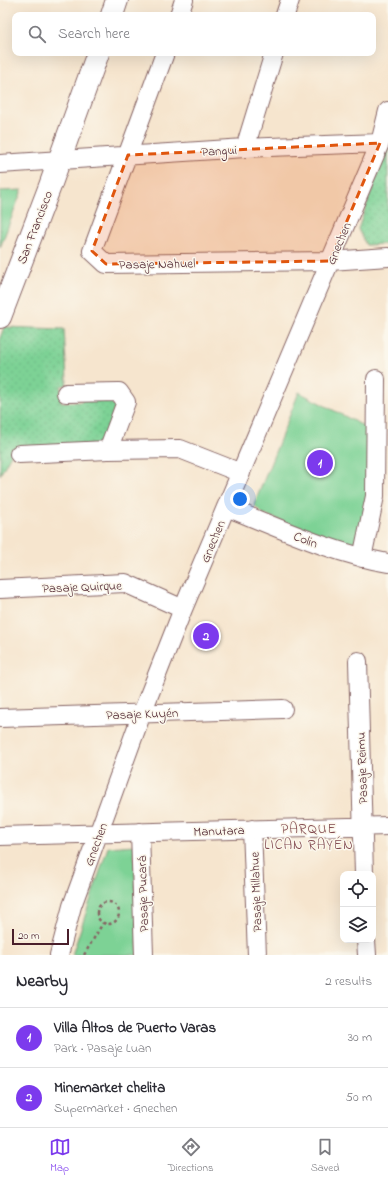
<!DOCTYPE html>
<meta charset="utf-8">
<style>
:root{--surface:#fff;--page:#f2f2f3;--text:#2b2b33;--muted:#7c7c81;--line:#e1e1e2;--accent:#7c3aed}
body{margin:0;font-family:"Indie Flower",sans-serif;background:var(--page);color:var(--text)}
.controls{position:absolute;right:12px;bottom:12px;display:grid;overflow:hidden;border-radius:8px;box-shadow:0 4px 16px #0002}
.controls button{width:36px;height:36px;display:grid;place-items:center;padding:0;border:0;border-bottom:1px solid var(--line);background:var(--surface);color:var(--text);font:20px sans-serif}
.scale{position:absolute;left:12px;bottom:10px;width:57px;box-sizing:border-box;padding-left:4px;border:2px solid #4a1f2b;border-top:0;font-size:11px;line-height:14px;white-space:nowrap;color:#4a1f2b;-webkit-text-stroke:3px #fbf7ec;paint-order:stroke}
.you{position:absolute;left:240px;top:499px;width:14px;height:14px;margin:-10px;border:3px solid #fff;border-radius:50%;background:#1a73e8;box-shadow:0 0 0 6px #1a73e833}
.badge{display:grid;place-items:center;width:26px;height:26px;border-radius:50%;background:var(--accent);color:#fff;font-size:13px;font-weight:700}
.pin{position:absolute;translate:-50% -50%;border:2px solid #fff;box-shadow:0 1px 4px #0006}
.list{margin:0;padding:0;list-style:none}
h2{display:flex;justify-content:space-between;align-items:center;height:52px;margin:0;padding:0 16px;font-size:17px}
h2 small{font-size:13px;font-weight:400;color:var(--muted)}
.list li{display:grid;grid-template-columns:26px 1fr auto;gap:12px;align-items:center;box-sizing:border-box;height:60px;padding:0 16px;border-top:1px solid var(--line)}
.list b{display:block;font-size:15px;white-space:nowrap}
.list p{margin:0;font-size:13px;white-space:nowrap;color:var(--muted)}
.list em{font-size:13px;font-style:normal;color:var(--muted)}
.icon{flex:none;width:22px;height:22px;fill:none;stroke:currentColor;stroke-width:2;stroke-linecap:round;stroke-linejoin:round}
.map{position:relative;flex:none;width:388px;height:955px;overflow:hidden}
.search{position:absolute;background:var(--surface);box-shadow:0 4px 16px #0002;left:12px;right:12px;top:12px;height:44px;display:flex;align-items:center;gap:10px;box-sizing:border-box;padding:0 14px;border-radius:8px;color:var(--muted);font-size:15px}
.sheet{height:172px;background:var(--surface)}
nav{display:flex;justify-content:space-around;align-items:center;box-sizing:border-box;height:56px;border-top:1px solid var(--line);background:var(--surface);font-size:11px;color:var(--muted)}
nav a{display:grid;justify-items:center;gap:2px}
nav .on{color:var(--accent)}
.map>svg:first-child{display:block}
</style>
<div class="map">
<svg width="388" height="955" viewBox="0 0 388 955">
<defs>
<pattern id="grass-dots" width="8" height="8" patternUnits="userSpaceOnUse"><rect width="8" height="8" fill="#7dd295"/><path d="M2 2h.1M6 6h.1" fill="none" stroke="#6eb481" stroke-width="1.8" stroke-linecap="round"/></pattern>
</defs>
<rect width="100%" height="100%" fill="#fbf7ec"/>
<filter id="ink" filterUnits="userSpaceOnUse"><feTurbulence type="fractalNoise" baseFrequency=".025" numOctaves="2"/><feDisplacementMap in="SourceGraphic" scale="8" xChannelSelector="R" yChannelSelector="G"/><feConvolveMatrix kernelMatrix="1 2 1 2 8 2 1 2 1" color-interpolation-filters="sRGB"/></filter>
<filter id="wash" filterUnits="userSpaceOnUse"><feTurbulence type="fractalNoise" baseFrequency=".012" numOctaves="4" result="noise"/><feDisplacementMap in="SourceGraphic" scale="16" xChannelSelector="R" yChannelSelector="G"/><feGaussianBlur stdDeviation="0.9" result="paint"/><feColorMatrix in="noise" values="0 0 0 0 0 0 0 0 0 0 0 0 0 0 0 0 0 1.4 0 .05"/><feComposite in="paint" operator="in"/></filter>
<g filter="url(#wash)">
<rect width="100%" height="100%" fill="#f6e5ce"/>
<!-- grass -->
<path fill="url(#grass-dots)" stroke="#647860" d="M388,145V244L366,245L358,229Z
M4,327L64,329L67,380L66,385L61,386V402H81L83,398H109L115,406L106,437L96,445L14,449L0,475V338Z"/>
<!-- park -->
<path fill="#7dd295" stroke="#647860" d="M22,190L0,248V191Z
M299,392L369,429V496L358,545H345L263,514L254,505Z
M134,845L138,955H72L108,847Z"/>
</g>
<g filter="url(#ink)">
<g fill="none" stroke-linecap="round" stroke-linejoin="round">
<!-- minor casing -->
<g stroke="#866464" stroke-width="20">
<path id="minor" d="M179,15L184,0
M285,15L290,0
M165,53L92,251L106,264L330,261L388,257
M245,148L274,53
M0,164L245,148L380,143
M66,393L119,392L126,402L108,450
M19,454L108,450L180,449L241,473
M226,507C279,528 332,553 388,563
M362,558L375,496L376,379
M0,589L125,583L183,609
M358,661L364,874
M0,718L283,709
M252,829L257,955
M140,832L144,955
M0,836L388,826
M366,940L367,955
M59,955L72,906L142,713L183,609L380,143L388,111"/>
</g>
<!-- major casing -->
<g stroke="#866464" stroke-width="24">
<path id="major" d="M112,15L117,0
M0,317L50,186L98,53"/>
</g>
<!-- path -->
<path stroke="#866464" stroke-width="2.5" stroke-dasharray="3 3" stroke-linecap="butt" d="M97 913a11 11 0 1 1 22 0a11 11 0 1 1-22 0Z
M84,955L103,923"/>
<!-- minor -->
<use href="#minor" stroke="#fff" stroke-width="18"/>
<!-- major -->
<use href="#major" stroke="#fff" stroke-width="22"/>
</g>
</g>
<!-- marked area -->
<path fill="#e0560e" fill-opacity="0.2" stroke="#e0560e" stroke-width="3" stroke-dasharray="8 5" stroke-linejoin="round" d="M380,143L330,261L106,264L92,251L128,155Z"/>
<g text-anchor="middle" stroke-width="3" stroke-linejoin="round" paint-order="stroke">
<!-- street labels -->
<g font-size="13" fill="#4a1f2b" stroke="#fbf7ec">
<text transform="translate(219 150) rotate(-3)" y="5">Pangui</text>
<text transform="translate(34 227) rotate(-69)" y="5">San Francisco</text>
<text transform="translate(338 243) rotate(-67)" y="5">Gnechen</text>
<text transform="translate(157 263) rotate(-1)" y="5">Pasaje Nahuel</text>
<text transform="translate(306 539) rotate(21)" y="5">Colin</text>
<text transform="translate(212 541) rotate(-67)" y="5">Gnechen</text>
<text transform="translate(82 586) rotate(-2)" y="5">Pasaje Quirque</text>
<text transform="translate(142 713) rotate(-2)" y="5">Pasaje Kuyén</text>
<text transform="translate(361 768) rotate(-92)" y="5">Pasaje Reimu</text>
<text transform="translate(219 830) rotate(-2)" y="5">Manutara</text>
<text transform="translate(95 844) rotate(-70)" y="5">Gnechen</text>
<text transform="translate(255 892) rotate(-92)" y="5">Pasaje Millahue</text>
<text transform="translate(142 894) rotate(-92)" y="5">Pasaje Pucará</text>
</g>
<!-- neighbourhood labels -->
<g font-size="14" letter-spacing="1" fill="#824a50" stroke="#fbf7ec">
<text x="309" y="833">PARQUE<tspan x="309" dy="16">LICAN RAYÉN</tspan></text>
</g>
</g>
</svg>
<div class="controls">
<button><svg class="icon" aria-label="locate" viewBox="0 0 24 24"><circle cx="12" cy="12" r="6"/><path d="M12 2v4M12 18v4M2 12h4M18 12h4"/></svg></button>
<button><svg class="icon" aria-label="layers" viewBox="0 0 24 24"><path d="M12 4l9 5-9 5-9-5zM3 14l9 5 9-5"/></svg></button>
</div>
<div class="scale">20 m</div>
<div class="you"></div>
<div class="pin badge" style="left:320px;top:463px">1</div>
<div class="pin badge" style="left:206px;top:636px">2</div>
<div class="search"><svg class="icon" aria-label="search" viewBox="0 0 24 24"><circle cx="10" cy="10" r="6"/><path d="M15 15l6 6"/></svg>Search here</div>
</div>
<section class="sheet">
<h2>Nearby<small>2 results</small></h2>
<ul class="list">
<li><span class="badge">1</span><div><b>Villa Altos de Puerto Varas</b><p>Park · Pasaje Luan</p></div><em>30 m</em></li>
<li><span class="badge">2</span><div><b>Minemarket chelita</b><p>Supermarket · Gnechen</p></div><em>50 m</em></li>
</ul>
</section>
<nav>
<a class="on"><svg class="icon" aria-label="map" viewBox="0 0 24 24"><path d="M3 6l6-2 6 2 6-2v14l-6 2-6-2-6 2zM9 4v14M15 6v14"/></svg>Map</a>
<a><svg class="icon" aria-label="directions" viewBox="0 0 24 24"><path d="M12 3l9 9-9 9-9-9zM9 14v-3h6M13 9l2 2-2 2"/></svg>Directions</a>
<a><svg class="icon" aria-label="saved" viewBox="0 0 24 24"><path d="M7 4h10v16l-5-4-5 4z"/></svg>Saved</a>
</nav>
